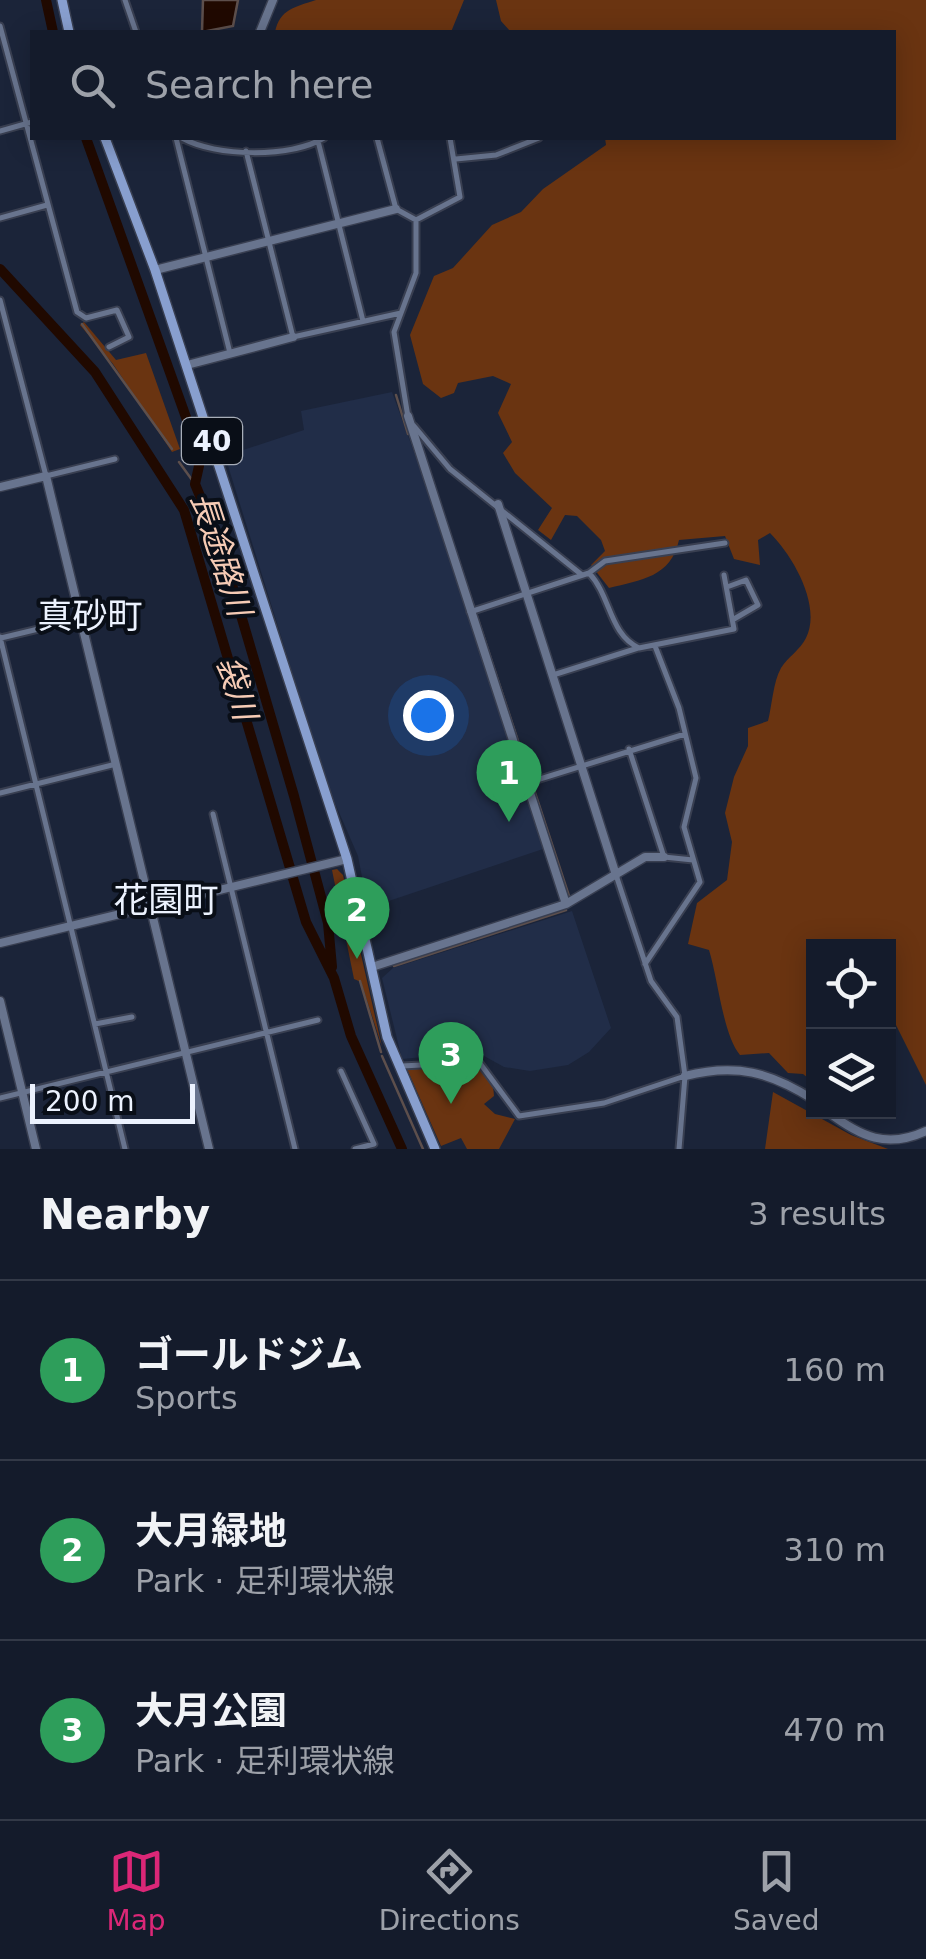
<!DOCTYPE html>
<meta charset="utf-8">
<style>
:root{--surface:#141b2b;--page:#1d2433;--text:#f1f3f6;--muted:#9da1a9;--line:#333947;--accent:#db2777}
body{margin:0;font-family:"DejaVu Sans","Noto Sans JP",sans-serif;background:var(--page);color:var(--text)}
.controls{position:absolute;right:30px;bottom:30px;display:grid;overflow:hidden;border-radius:0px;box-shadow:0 5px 25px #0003}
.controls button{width:90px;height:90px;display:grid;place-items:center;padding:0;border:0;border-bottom:2px solid var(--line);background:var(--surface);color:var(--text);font:50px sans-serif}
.scale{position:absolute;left:30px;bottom:25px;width:165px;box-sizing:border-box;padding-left:10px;border:5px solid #ecf2fe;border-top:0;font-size:28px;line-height:35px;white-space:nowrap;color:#ecf2fe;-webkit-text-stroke:8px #090e17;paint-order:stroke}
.you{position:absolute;left:428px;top:715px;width:35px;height:35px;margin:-25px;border:8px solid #fff;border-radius:50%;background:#1a73e8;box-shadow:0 0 0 15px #1a73e833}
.badge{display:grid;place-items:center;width:65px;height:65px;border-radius:50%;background:var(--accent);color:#fff;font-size:32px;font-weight:700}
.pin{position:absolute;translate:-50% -82px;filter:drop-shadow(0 2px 5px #0008)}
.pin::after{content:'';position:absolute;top:52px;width:35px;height:30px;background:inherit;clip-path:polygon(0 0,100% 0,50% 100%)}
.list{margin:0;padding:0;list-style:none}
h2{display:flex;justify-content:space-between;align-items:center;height:130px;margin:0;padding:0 40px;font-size:42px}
h2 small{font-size:32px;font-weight:400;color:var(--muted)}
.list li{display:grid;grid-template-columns:65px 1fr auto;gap:30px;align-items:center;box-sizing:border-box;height:180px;padding:0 40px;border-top:2px solid var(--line)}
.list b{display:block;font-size:38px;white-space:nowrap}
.list p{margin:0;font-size:32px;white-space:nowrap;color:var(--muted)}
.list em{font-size:32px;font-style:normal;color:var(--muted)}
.icon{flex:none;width:55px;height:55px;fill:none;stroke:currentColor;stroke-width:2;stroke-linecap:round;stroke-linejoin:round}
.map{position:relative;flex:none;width:926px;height:1149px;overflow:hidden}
.search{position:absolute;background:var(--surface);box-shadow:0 5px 25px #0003;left:30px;right:30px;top:30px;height:110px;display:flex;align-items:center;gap:25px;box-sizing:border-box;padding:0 35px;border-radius:0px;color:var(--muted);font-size:38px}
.sheet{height:670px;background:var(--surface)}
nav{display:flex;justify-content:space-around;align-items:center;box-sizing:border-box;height:140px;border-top:2px solid var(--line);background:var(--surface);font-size:28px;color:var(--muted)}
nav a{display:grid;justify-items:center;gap:5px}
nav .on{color:var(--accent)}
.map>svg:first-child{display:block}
</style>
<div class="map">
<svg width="926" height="1149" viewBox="0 0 926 1149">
<rect width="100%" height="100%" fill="#1b2439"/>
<!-- built -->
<path fill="#212d48" d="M392,392L429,493L543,849L368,908L358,856L328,787L225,456L304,430L301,411Z
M572,911L611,1028L589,1052L568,1065L530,1071L504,1067L477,1052L402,1059L382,978L393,968Z"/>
<!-- green -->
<path fill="#6a3411" d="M316,0H464L451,32H275C280,9 295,7 316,0Z
M496,0H926V1085L889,1011L888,946H814L813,1082L803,1074L788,1073L769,1053L740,1055C723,1035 718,979 709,950L688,944L697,903L727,880L732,842L725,813L734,777L748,746V728L768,721C772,706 773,682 781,668C788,657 800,650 806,638C822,606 793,556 770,533L758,540L760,565L734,559L725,536L679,540C671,577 641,580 609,588L591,565L605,551L601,540L577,516L565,515L551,540L538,530L552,508L515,473L503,453L512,442L498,413L511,384L493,376L458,383L454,393L441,398L423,384L410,335L434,276L453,268L492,225L521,212L543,189L606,145L605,138H894V32H511L501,21Z
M84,322L116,360L146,353L180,449L172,452L113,364L80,325Z
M337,869L343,875L382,1047L361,982L354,979L332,870Z
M472,1065C485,1070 494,1082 494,1096L484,1104L495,1114L515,1119L499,1149H467L461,1138L441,1146L407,1069Z
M773,1092L851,1135L888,1149H765Z"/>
<!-- water -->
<path fill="#200900" stroke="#5d4f4c" stroke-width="2.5" d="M203,0H238L233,26L202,32Z"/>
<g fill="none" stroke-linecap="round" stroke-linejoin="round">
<!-- stream -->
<path stroke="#5d4f4c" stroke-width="2.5" d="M82,324L172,449
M396,395L408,434
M419,440L569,896
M179,462L195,484
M394,966L566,910
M360,981L381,1052
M382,1056L423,1149"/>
<!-- river -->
<path stroke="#200900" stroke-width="10" d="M46,0L53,32
M86,138L187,420L199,466L195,484L221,547L294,796L328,923L332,967
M0,269L95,372L184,510L306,922L334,978L351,1036L402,1149"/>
<!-- street casing -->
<g stroke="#393f51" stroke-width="9">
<path id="street" d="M125,0L136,32
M0,26L77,312L86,318L117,310L129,337L109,347
M0,131L32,122
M176,138L230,353
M182,138C216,157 290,158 324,138
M377,138L396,209L416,220L460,197L450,138
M318,141L363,321
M246,151L293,337L401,313
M456,159L496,155L539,138
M0,218L47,205
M0,300L46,476L115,459
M408,417L394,332L416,273V220
M414,426L450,469L582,575
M589,573C611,596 609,634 639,648L734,629L724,575
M727,587L746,580L758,605L734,619
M470,612L589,573L605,561L725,543
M0,637L125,1149
M1,638L80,619
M553,675L638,648
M629,749L664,857L693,860
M527,783L685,734
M0,793L116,764
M213,814L295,1149
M616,875L651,981L677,1017L685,1076L679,1149
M645,964L700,882L684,827L696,778L679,708L655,646
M95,1024L132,1017
M402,1066L479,1062L519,1116L604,1103L685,1076
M341,1071L374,1144L355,1149
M0,1098L318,1020"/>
</g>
<!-- secondary casing -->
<g stroke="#393f51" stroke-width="11">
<path id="secondary" d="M260,32L273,0
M155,270L396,209
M187,365L293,337
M408,416L566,904
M0,487L46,476L209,1149
M498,504L616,875
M0,943L347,859
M372,967L566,904L645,857H664
M0,1001L36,1149
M685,1076C736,1063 770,1072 814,1100
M828,1112C861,1137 887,1149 926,1131"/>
</g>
<!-- primary casing -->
<g stroke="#393f51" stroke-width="12">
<path id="primary" d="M62,0L69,32
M105,138L155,270L347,859L387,1037L435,1149"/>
</g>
<!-- street -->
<use href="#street" stroke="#68748e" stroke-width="5"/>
<!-- secondary -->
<use href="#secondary" stroke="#68748e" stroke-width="8"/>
<!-- primary -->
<use href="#primary" stroke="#889fcf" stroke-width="9"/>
</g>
<g text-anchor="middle" stroke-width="8" stroke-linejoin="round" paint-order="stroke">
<!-- shield labels -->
<rect fill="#090e17" stroke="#a8aeb9" stroke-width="2.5" x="182" y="418" width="60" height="46" rx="8"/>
<g font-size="28" font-weight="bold" fill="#ecf2fe">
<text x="212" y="451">40</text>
</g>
<!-- water labels -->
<g font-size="32" font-style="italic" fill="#f6cbb5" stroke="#090e17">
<text transform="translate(221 554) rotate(72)" y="11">長途路川</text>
<text transform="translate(237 688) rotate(73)" y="11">袋川</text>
</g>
<!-- quarter labels -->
<g font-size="35" fill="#ecf2fe" stroke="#090e17">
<text x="90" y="628">真砂町</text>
<text x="166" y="912">花園町</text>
</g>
</g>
</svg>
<div class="controls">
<button><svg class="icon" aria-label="locate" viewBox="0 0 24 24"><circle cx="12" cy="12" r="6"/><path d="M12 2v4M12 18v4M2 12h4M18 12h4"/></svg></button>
<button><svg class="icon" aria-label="layers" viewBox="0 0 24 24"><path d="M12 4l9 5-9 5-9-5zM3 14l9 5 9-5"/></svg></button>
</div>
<div class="scale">200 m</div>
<div class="you"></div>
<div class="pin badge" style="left:509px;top:822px;background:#2e9e5b">1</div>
<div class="pin badge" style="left:357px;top:959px;background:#2e9e5b">2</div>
<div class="pin badge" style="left:451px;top:1104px;background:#2e9e5b">3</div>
<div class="search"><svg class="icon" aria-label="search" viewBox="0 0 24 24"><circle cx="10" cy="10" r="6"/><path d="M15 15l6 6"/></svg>Search here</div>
</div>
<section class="sheet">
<h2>Nearby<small>3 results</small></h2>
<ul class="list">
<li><span class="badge" style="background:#2e9e5b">1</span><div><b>ゴールドジム</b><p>Sports</p></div><em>160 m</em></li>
<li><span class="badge" style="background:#2e9e5b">2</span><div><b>大月緑地</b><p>Park · 足利環状線</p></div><em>310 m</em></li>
<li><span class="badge" style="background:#2e9e5b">3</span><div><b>大月公園</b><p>Park · 足利環状線</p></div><em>470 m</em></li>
</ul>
</section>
<nav>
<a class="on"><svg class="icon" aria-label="map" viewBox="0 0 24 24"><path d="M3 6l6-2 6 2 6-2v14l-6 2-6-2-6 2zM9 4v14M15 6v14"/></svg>Map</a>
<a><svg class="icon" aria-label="directions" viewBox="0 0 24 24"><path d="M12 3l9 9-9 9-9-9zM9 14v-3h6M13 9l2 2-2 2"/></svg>Directions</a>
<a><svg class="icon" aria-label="saved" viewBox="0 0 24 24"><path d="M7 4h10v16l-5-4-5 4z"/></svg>Saved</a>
</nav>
